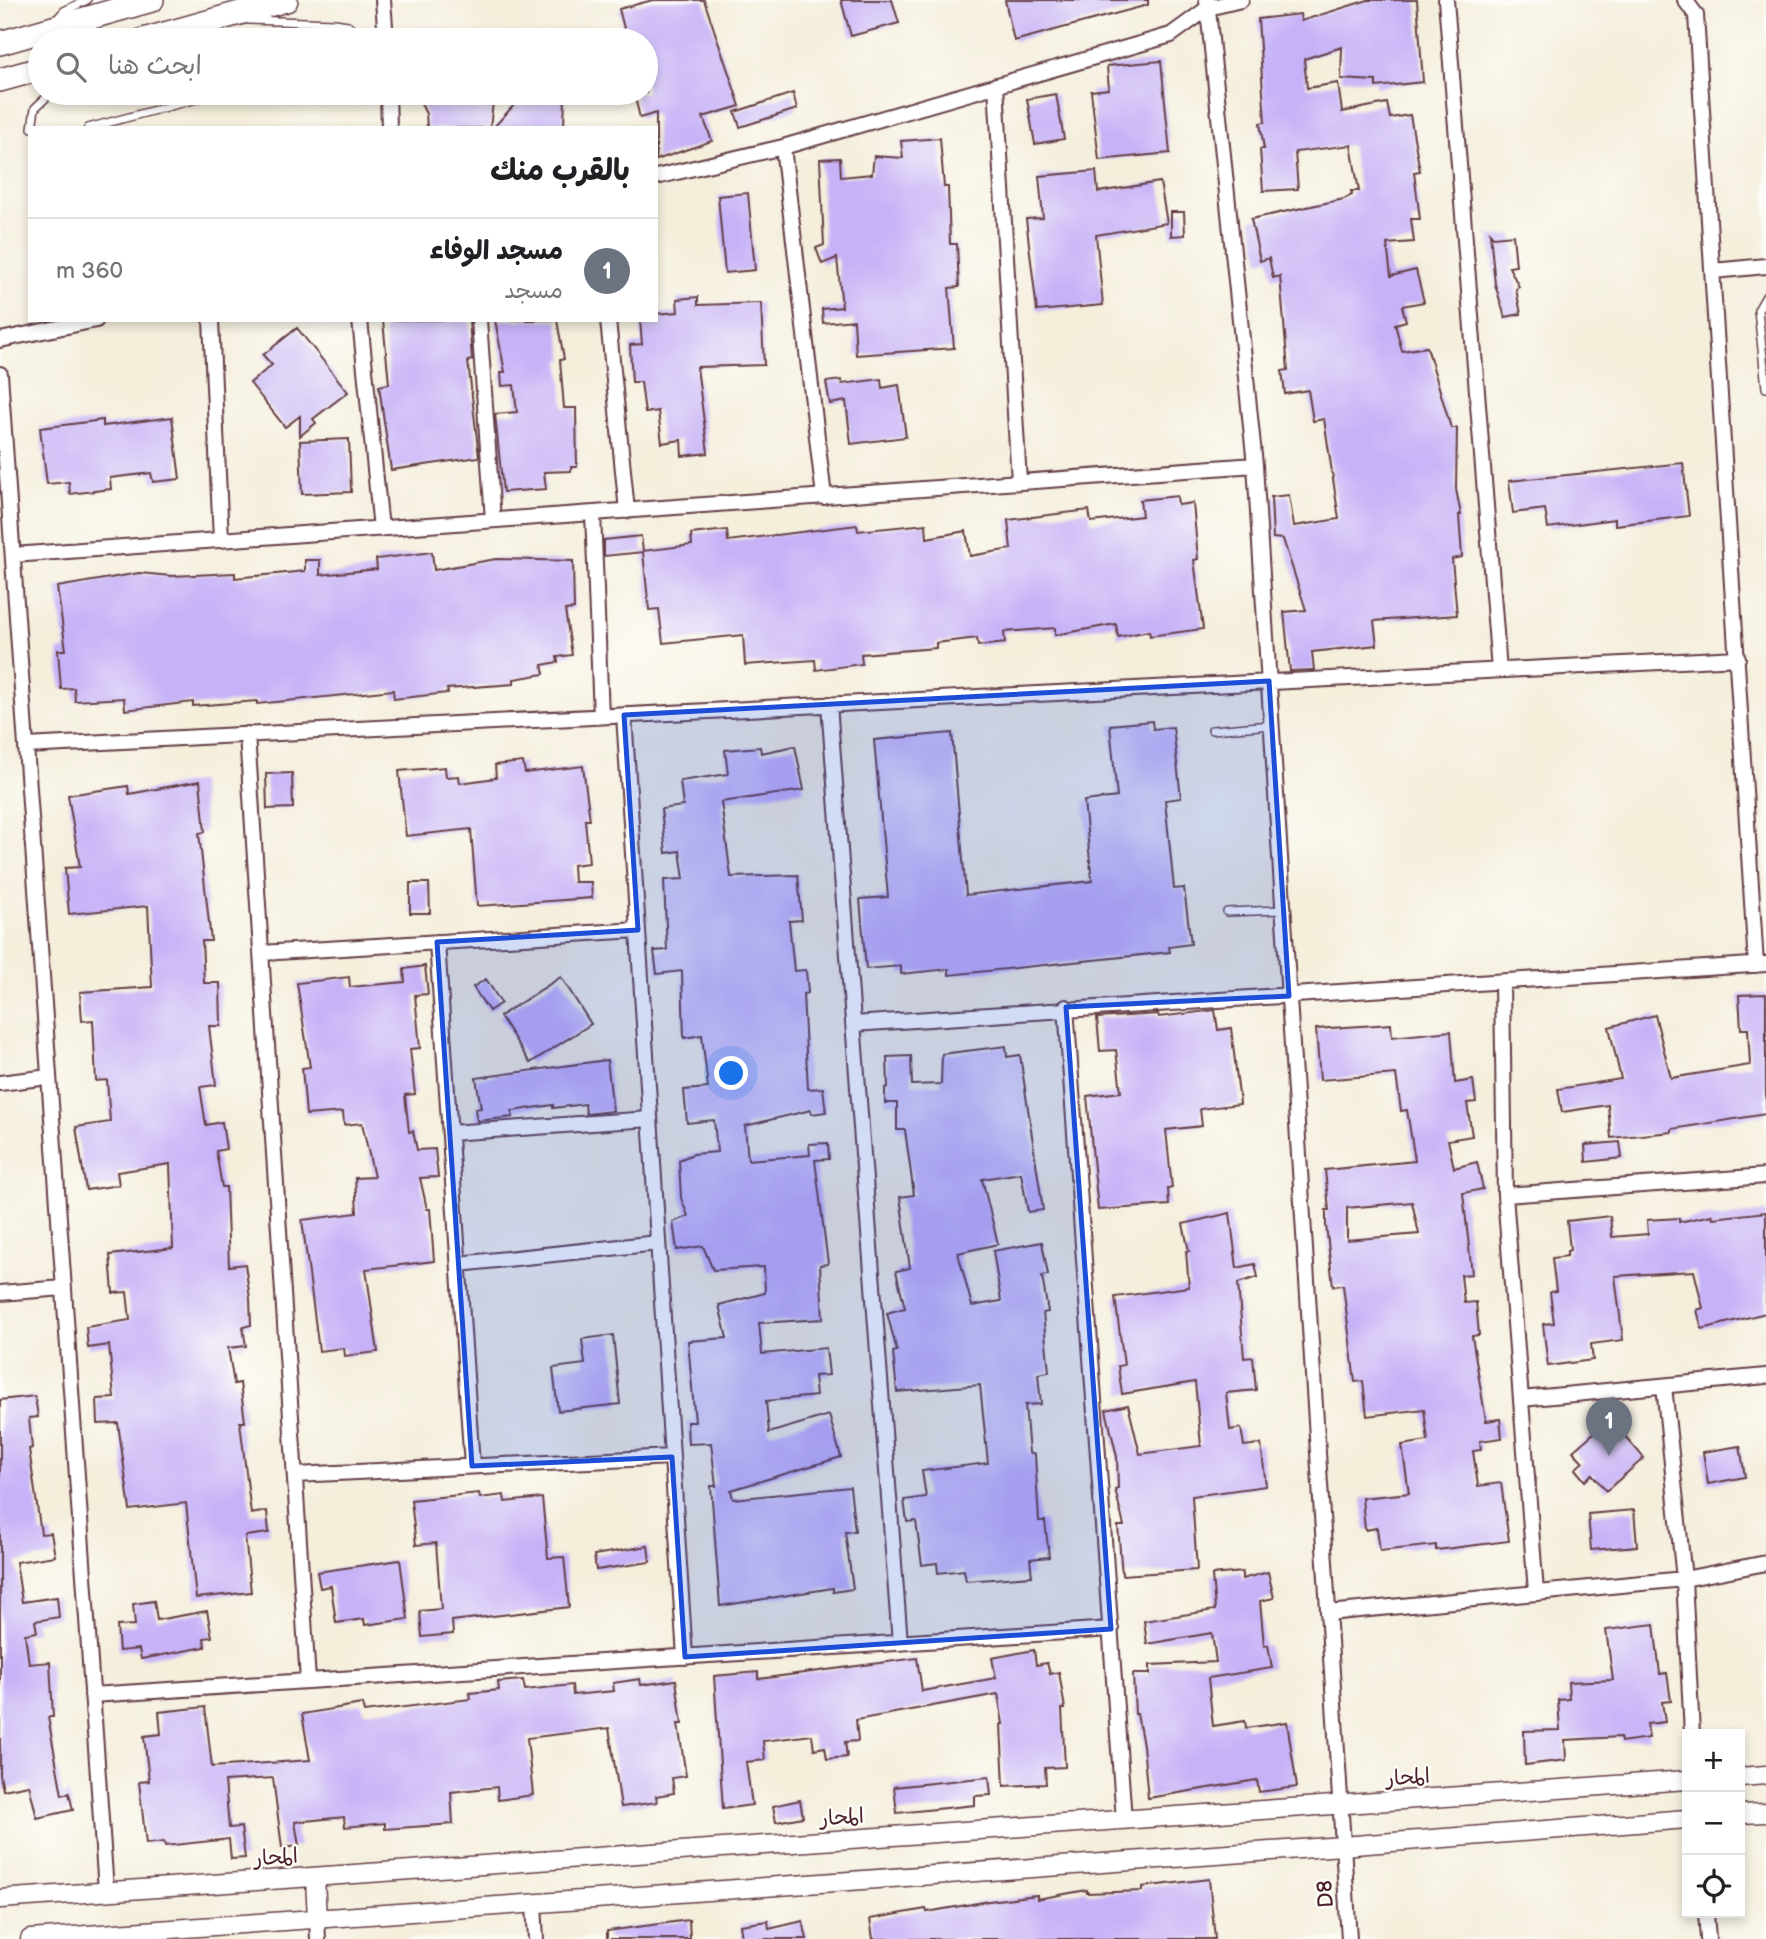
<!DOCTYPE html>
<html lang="ar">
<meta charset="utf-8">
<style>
:root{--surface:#fff;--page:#f6f6f6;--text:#202124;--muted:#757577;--line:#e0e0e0;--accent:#0f766e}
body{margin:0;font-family:"Balsamiq Sans","Playpen Sans Arabic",sans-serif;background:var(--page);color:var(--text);direction:rtl}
.controls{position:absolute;right:21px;bottom:21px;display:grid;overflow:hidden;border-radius:0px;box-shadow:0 4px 10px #0003}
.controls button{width:63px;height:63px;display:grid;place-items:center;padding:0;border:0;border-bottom:2px solid var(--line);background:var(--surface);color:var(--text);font:35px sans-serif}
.you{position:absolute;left:732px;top:1074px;width:24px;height:24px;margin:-18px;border:5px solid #fff;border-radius:50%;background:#1a73e8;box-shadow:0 0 0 10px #1a73e833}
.badge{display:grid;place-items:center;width:46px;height:46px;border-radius:50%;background:var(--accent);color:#fff;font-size:23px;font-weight:700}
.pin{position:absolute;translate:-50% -58px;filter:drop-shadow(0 2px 4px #0008)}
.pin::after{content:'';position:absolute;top:37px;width:24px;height:21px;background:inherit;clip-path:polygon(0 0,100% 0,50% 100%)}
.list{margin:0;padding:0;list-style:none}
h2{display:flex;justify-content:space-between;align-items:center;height:91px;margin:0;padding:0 28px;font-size:30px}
h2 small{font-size:23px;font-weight:400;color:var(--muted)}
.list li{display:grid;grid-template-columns:46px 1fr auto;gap:21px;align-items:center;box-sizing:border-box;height:105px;padding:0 28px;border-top:2px solid var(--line)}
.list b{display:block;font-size:26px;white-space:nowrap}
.list p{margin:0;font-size:23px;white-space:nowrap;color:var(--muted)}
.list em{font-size:23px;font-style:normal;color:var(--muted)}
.icon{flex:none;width:38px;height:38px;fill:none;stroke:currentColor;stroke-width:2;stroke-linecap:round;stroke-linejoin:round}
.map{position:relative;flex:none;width:1766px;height:1939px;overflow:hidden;direction:ltr}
.search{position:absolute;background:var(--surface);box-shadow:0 4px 10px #0003;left:28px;top:28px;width:630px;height:77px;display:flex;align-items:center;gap:18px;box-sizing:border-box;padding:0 24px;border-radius:38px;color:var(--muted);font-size:26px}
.panel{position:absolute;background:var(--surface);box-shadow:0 4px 10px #0003;left:28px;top:126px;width:630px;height:196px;border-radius:0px;direction:rtl}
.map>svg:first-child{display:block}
</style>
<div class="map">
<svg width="1766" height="1939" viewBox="0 0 1766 1939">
<rect width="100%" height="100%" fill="#fdfcf7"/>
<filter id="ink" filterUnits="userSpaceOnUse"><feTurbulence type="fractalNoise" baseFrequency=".0143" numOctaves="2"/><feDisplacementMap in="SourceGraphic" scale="14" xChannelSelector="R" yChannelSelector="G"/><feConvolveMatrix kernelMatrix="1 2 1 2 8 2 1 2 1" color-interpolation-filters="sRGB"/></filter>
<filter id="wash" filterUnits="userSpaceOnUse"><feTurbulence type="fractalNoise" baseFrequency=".00686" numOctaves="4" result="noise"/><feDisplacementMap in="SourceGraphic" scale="28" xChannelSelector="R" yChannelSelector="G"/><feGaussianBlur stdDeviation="1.57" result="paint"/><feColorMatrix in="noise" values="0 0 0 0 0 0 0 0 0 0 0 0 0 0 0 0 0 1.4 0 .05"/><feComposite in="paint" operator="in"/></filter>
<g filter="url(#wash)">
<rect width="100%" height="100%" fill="#f4eedb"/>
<g id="blocks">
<!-- building -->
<path fill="#c7b2f7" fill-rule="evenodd" d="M653,0H704L740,106L703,117L712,141L656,160V113L640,118L634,93H646V40H627L619,9Z
M841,0H892L899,23L851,36Z
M1005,0H1148V5L1014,41Z
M1368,0H1417L1423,82L1376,87V81L1341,79L1342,47L1304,59L1307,88L1338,83L1342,112L1387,103L1390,118L1410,115L1420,171L1414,172L1420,219H1411L1414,242L1387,244L1391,276L1416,270L1424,302L1402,306L1406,321L1395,324L1402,351L1427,347L1451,428H1457L1456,489L1461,515H1459L1462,557L1452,559L1457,615L1374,621L1377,645L1312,652L1314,670L1290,671L1284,612L1306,610L1283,539L1273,538L1271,497L1289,495L1294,526L1339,519L1324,419L1313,421L1308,390L1285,394L1282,371L1288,370L1280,276L1273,278L1269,258L1260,261L1251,219L1344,199L1352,195L1351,191H1359L1351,145L1295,152L1298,189L1263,191L1260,149H1264L1260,123L1265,122L1258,19L1300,14L1301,21Z
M1161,61L1170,153L1099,160L1091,91L1109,89L1107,66Z
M416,93H494L490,128H427L426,114Z
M525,93H565L564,128H493Z
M793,93L797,109L740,127L735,112Z
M1056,94L1064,139L1035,144L1027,99Z
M940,138L944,187H948L950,244H957L959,287L949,288L954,348L856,355L854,320L823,323L822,309L842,307L837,258L822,264L816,248L824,245L820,159L840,158L841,177L872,174L874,156L903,158L901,141Z
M1096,171L1098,192L1160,182L1167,223L1096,235L1103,305L1037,311L1026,219L1043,218L1039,176Z
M748,193L755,270L725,273L718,196Z
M1171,212H1184L1185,235L1171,236Z
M1490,233L1493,237L1513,235L1516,266L1509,267L1519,287L1516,289L1521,314L1505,317L1495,284Z
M698,297V305L761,303L764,365L697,367L708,453L682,456L681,440L662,443L658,411L645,413L641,382H632L630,345L642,344L640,320H656V314L678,312L677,299Z
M383,320H469L472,360L468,361L479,457L391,470L379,386L389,384Z
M495,320H557L564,359L560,360L564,408H576L577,467H571V471L544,472L546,489L503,492L495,414L517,412L514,385L502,386L501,372H505Z
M297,328L348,392L313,419L316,423L300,436V416L285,427L250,383L272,365L263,355Z
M881,379L882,388L899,385L906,437L851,444L846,401L830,404L826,382L841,380L842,384Z
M172,417L180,479L153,482L151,473L110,478L111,489L70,494L69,482L47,484L40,428L103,420V426Z
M349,439L351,492L302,494L300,441Z
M1683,463L1689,516L1615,525V519L1548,528L1545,509L1513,513L1509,481Z
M1177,496L1178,505L1193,503L1198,559L1194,560L1203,629L1150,636L1149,631L1118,637L1116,624L1055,635V628L1004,632L1005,643L978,646L977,638L936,643V648L861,654L862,664L816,670L815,660L745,665L743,635L663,643L659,609L649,610L643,552L604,556V540L641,536L643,551L692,545L691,534L727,530L728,541L857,525L858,531L926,524L927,538L966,531L970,556L1011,549L1008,520L1089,510L1091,522L1142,516L1140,500Z
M432,552L434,570L496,559L573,561L574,609L565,610L572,655L557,657L558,662L542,665L544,674L514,679V684L447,689L448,693L394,699L393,690L257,704V701L193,706V702L125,710L124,698L75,701L74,688L61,689L58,650H66L57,587L139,573L172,576L235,573V578L305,571V560H320V575L377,569L376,559Z
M1152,721L1153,729L1173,727L1181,798L1165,800L1174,889L1184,888L1191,944L1169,947L1170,952L949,975V969L901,974V966L866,969L860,899L888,897L874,740L952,733L966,895L1092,881L1084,801L1117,797L1110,725Z
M795,746L804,790L721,802L731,877L798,875L802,920L789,921L794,971L806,970L808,993L803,994L808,1089L823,1088L826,1112L812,1114L811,1110L745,1126L748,1160L810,1155L809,1144L828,1143L829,1159L815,1160L828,1264L820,1265L823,1319L759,1323L762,1354L826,1348L829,1375L814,1376L816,1396L766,1401L769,1433L829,1415L841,1457L731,1490L733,1499L850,1487L855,1531L845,1532L853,1589L833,1592V1588L720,1606L711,1486H716L711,1443L688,1444L687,1422H695L688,1341L727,1338L719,1305L765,1293L764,1267L713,1270L703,1246L677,1250L673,1222L688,1216L681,1198L679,1160L693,1154L717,1152L714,1120L687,1123L684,1090L708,1088L702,1035L684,1038L682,971L657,974L654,951L667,950L664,880L684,879L680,851L666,853L661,809L683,806L680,781L728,774L725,750L760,747L761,753Z
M523,762L525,773L583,766L590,820H585L589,863L573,865L574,882H591L592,898L477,906L471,829L406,836L399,771L445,767L446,777L459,776L460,783L496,778L495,765Z
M292,773L293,808L267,809L266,774Z
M200,781L205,832L199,833L211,941H202L204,983H220L221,1026H209L216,1085L200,1087L206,1125L222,1122L226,1149L216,1151L222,1187H226L229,1266L245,1264L250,1299L251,1325L243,1327L246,1346L228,1348L234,1384L240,1383L245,1422H240L251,1514L267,1511L269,1533L245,1536L251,1592L196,1598L186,1503L130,1510L118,1423L98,1424L97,1399L114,1398L109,1345L88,1348L86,1327L130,1320L127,1292L113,1293L110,1255L173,1248L170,1164L117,1172L119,1185L86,1190L76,1127L110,1122L107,1080L96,1081L93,1020L82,1021L80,992L152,987L148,906L69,914L65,868L80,867L68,795L128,786L129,794Z
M410,883H429L430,913H410Z
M425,966L428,994L415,995L420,1048L410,1049L415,1094L405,1095L409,1132L413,1131L417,1150L435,1149L438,1177L420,1178L427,1209H430L434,1261L366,1269L378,1352L345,1356L344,1348L319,1351L302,1220L357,1213L355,1178L374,1177L362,1123L344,1125L343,1112L306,1115L302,1068L310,1067L297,983L349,977L350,987L405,982L404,969Z
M561,977L591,1024L530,1063L500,1016Z
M486,979L501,1003L489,1011L473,987Z
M1766,994V1114L1672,1129V1132L1611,1138L1608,1105L1562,1112L1558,1089L1621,1079L1609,1027L1655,1015L1671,1078L1750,1065L1748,1029H1741L1739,995Z
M1215,1010L1218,1030L1231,1028L1240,1104L1200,1109L1202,1126L1166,1130L1172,1188L1168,1189L1169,1205L1098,1210L1087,1096L1121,1092L1116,1050L1100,1051L1097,1018L1158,1014L1159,1017Z
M1391,1024L1392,1037L1451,1031L1455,1083L1473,1080L1476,1102L1467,1103L1472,1136L1448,1140L1454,1168L1477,1162L1483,1189L1463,1193L1472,1274L1461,1275L1464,1303L1476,1302L1479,1335L1472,1336L1486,1421L1500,1419L1502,1438L1480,1441L1481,1450L1473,1451L1478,1486L1501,1483L1509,1541L1436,1550V1545L1380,1551L1377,1528L1365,1530L1362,1498L1409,1493L1402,1445L1428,1441L1424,1409L1367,1416L1363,1381L1355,1382L1343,1285L1333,1286L1326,1225V1210H1329L1325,1170L1415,1161L1407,1110L1401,1111L1396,1074L1320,1080L1316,1029ZM1412,1202L1419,1234L1347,1240V1208Z
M1006,1046L1007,1057L1020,1055L1043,1210L1028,1212L1021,1173L982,1179L998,1244L958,1253L972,1306L1001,1301L993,1251L1042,1242L1048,1275L1042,1276L1048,1312L1043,1313L1049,1372L1038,1374L1041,1404L1025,1405L1029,1453L1035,1455L1039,1521H1045L1049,1557L1030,1559L1032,1576L966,1581L964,1570L938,1573L937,1563L922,1565L916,1521L907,1522L904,1500L926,1497L922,1471L988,1463L980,1385L897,1392L893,1352L897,1351L887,1313L905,1308L896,1271L910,1268L900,1197L914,1195L905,1130H897V1103H885V1088L888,1087L887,1057L911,1056L912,1085L941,1084L942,1054Z
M607,1060L613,1111L586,1114L585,1104L553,1108V1105L512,1111L513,1117L477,1121L475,1109L481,1108L476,1078Z
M1620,1142L1622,1158L1586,1162L1585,1145Z
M1766,1212V1313L1702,1329L1697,1310L1703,1308L1694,1271L1615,1276L1623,1340L1591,1344L1593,1360L1548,1366L1543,1324L1554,1323L1550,1292L1556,1291L1552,1258L1567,1256V1251L1570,1250L1567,1221L1610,1216L1612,1237L1648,1234L1647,1220L1679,1218V1222L1712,1215L1713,1218Z
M1230,1213L1237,1268L1255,1264L1258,1277L1238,1283L1244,1358L1253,1357L1256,1390L1226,1393L1230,1430L1241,1428L1244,1446L1261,1444L1266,1486L1192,1496L1197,1570L1122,1575L1118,1526H1124L1115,1489L1118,1488L1117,1457L1106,1410L1128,1405L1140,1454L1201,1446L1195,1382L1122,1394L1118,1366L1124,1365L1115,1297L1189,1287L1186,1251H1189L1183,1224Z
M613,1335L620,1404L558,1411L553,1368L585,1364L582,1339Z
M35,1396L38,1417L29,1418L32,1448L29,1449L41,1534L51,1533L55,1556L16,1562L22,1602L57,1597L59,1617L35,1621L37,1632L25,1634L29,1664L50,1662L53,1717H48L62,1795L69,1793L73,1810L37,1818L29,1785L3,1790L0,1775V1400Z
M1610,1419L1644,1458L1606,1491L1592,1474L1585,1481L1575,1469L1583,1462L1573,1451Z
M1740,1446L1745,1477L1708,1484L1703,1452Z
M479,1493L480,1498L504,1495L505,1502L542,1498L548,1558L564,1557L569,1607L452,1621L453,1634L422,1637L420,1611L441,1609L436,1543L416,1545L411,1500Z
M1634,1510L1637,1546L1591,1550L1588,1514Z
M648,1546L650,1562L596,1570L594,1555Z
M400,1560L408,1619L365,1625L364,1619L336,1623L331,1586L320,1588L317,1572Z
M1242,1572V1579L1268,1572L1274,1598L1260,1601L1264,1646L1268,1645L1272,1668L1208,1678L1213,1726L1245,1721L1246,1728L1287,1722L1297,1787L1259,1792L1257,1780L1148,1798L1143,1745L1137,1714H1135L1133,1674H1150V1665L1216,1662L1212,1633L1147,1644L1144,1621L1215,1610L1212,1575Z
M154,1601L157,1620L207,1611L212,1637L204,1638L205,1647L141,1659L139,1649L119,1651L117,1626L135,1625L133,1604Z
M1654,1624L1660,1674L1667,1673L1671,1701L1662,1702L1665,1722L1647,1724L1649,1738L1621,1742L1620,1737L1565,1740L1566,1760L1525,1765L1524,1731L1560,1730L1558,1700L1569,1699L1568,1682L1613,1680L1606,1630Z
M1034,1650L1036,1665L1047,1663L1050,1674L1059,1672L1065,1709H1062L1065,1767L1045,1768L1046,1784L1004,1786L1001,1724H1003L998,1694L856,1720L858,1741L845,1742L847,1757L827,1759L825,1747L814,1749L812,1735L763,1741L765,1760L746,1762L752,1805L723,1809L714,1676L758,1672V1679L917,1658L922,1691L996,1678L992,1658Z
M640,1679L641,1685L676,1680L682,1724H678L686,1776L672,1778L674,1793L656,1796L657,1802L621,1807L609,1728L527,1738L533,1795L498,1800L497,1787L451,1792L453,1824L385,1829V1823L345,1827L344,1817L295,1822L299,1846L282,1848L273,1778L225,1781L229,1828L241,1827L245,1858L231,1859L229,1839L165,1846L164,1842L146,1844L139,1782L149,1781L144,1736L161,1734L159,1712L205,1707L212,1767L310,1760L302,1714L362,1704L364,1712L471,1699L470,1693L499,1690L498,1682L523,1680L525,1690L572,1685L573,1695L614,1691L613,1683Z
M989,1777L991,1795L975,1796V1805L897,1813L894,1787Z
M800,1800L803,1817L776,1822L773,1806Z
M1209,1879L1215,1939H873L870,1919L926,1909L927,1912L989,1901L1037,1895V1899L1087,1890V1893L1142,1891V1887Z
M689,1920L690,1939H607V1931Z
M768,1921L769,1929L803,1921L807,1939H742L740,1925Z"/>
</g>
</g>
<g filter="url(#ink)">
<use href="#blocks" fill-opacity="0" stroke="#643e45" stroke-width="2"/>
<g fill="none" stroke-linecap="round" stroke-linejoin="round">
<!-- service casing -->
<g stroke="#643e45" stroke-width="10">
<path id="service" d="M56,20L64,11L87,0
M249,20L335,23L348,25L361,40
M32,128L35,108L51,93
M88,128L219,93
M1766,296L1758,310L1766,388
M1212,730L1271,725
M1227,912L1283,910"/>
</g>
<!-- minor casing -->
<g stroke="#643e45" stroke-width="18">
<path id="minor" d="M383,0L386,40
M1207,0L1255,465L1349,1939
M1446,0L1499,670
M1685,0L1696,15L1756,965
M996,85L1019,482
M388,93L389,128
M783,147L824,497
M656,177L783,147L1171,35L1208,8L1241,0
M1713,271L1766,266
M211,320L221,540
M360,320L381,529
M479,320L493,520
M608,320L627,511
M0,340L96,320
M0,374L106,1891
M593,513L601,716
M13,555L1255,465
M829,704L900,1643
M624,715L685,1657
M247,734L308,1681
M26,746L1738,658
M437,942L472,1466
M261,953L638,930
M1502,982L1505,1195L1536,1592
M1066,1007L1124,1820
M853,1024L1766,964
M0,1083L49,1077
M450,1133L650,1119
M1505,1195L1766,1176
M459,1264L658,1243
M0,1293L64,1288
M1664,1386L1684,1579L1692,1734
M1521,1399L1766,1376
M295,1475L672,1457
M1328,1613L1684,1579L1766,1563
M92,1695L1111,1629
M534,1905L536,1939
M1706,1913L1708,1939
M317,1920L318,1939"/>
</g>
<!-- tertiary casing -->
<g stroke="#643e45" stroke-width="21">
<path id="tertiary" d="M1740,1777L1766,1775
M1740,1814L1766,1813
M315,1877L317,1920
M0,1899L1687,1780
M30,1939L1342,1846L1687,1819"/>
</g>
<!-- primary casing -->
<g stroke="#643e45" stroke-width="26">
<path id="primary" d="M143,40L286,0
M0,43L152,0
M0,80L40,69"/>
</g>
<!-- service -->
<use href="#service" stroke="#fff" stroke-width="7"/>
<!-- minor -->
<use href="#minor" stroke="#fff" stroke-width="14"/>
<!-- tertiary -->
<use href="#tertiary" stroke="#fff" stroke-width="18"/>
<!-- primary -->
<use href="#primary" stroke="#fff" stroke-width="23"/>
</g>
</g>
<!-- marked area -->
<path fill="#1d4ed8" fill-opacity="0.2" stroke="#1d4ed8" stroke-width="5" stroke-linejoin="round" d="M1269,681L1289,996L1066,1007L1111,1629L685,1657L672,1457L472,1466L437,942L638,930L624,715Z"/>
<g text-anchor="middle" stroke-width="5" stroke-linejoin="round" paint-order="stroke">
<!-- street labels -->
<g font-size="21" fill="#4a1f2b" stroke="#fdfcf7">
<text transform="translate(1408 1777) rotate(-4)" y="7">المحار</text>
<text transform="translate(842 1817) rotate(-4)" y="7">المحار</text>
<text transform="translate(276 1857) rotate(-4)" y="7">المحار</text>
<text transform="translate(1325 1894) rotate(-94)" y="7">D8</text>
</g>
</g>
</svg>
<div class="controls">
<button>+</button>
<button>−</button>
<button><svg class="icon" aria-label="locate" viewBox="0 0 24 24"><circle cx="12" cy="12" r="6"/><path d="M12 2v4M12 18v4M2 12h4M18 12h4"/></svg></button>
</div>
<div class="you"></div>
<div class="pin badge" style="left:1609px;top:1456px;background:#6b7280">1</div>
<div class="search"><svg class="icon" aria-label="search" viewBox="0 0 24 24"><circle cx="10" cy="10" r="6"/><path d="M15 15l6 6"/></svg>ابحث هنا</div>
<section class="panel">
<h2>بالقرب منك<small></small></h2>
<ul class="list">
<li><span class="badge" style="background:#6b7280">1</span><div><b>مسجد الوفاء</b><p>مسجد</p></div><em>360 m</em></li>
</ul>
</section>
</div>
